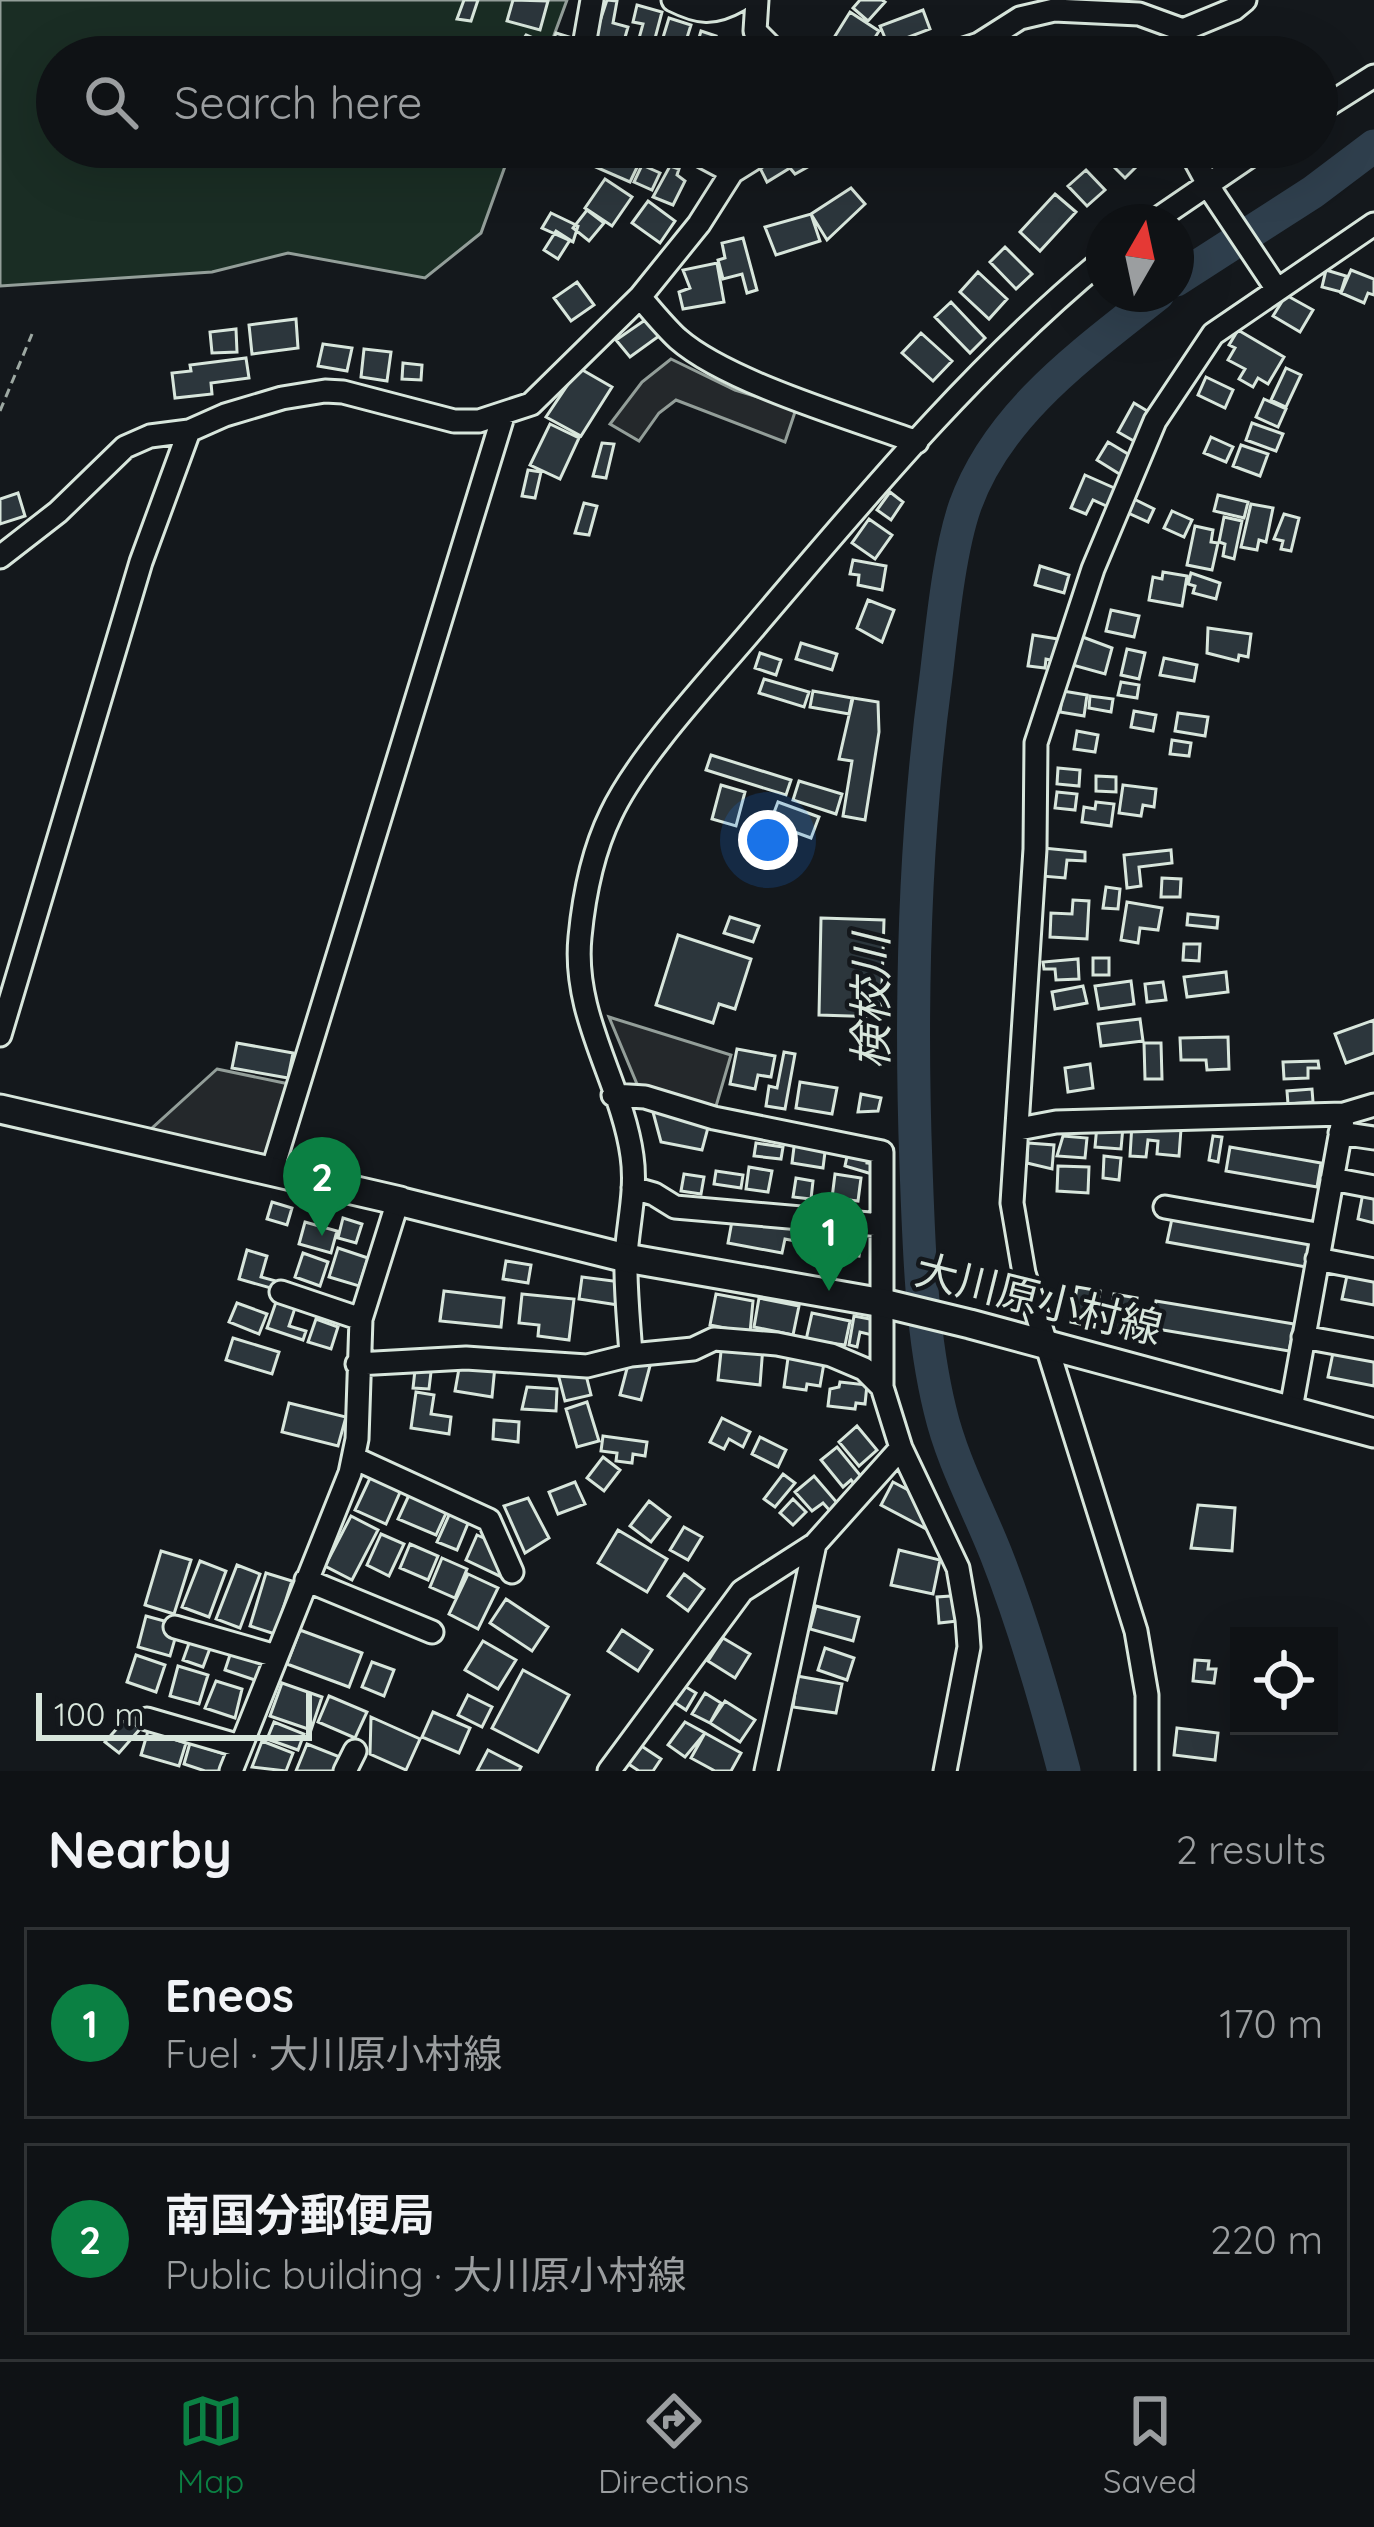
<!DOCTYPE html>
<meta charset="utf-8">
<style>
:root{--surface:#0f1215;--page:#1d2022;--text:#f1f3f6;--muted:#9b9ea0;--line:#2f3234;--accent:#0b8043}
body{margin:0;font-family:Quicksand,"Noto Sans JP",sans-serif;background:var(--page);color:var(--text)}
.controls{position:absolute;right:36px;bottom:36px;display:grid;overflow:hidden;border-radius:0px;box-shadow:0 12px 48px #0002}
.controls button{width:108px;height:108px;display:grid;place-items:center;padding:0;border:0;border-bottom:3px solid var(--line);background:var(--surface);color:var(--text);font:60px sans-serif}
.compass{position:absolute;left:1086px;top:204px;width:108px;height:108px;border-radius:50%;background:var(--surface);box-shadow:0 12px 48px #0002;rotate:9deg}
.scale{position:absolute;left:36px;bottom:30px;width:276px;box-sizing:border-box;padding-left:12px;border:6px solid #d8e6dc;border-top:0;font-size:33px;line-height:42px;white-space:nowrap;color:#d8e6dc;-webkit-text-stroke:9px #14181c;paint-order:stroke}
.you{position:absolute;left:768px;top:840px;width:42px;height:42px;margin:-30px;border:9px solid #fff;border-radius:50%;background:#1a73e8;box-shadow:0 0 0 18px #1a73e833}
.badge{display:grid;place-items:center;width:78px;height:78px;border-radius:50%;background:var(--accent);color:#fff;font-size:39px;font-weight:700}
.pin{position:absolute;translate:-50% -99px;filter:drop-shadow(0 3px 6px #0008)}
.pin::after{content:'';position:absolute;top:63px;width:42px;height:36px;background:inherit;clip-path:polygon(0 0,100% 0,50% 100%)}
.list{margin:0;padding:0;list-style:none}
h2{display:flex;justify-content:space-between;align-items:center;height:156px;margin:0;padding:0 48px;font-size:51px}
h2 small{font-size:39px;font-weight:400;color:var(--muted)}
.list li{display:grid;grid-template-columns:78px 1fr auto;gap:36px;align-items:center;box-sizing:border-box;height:192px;margin:0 24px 24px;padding:0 24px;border:3px solid var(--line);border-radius:0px}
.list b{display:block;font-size:45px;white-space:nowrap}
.list p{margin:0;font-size:39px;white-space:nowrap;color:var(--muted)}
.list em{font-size:39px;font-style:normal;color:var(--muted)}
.icon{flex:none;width:66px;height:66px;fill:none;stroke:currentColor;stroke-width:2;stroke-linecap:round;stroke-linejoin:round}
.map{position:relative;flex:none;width:1374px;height:1771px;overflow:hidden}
.search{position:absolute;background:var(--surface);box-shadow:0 12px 48px #0002;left:36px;right:36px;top:36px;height:132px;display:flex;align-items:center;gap:30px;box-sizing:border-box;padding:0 42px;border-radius:66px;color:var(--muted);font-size:45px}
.sheet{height:588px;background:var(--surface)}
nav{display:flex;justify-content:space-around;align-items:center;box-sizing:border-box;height:168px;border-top:3px solid var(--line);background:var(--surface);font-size:33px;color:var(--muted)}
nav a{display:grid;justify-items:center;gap:6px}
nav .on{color:var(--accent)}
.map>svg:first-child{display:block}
</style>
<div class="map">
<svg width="1374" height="1771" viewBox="0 0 1374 1771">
<rect width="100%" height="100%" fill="#14181c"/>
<!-- green -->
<path fill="#1a2d24" stroke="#939e99" stroke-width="3" d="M0,0H567L546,57H57V147H512L481,233L425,278L288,253L212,272L0,286Z"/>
<!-- parking -->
<path fill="#24282b" stroke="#939e99" stroke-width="3" d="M671,359L735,390L796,409L785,442L676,400L659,413L639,441L610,424L642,382Z
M609,1017L731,1055L714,1113L637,1084Z
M217,1069L289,1084L271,1156L150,1130Z"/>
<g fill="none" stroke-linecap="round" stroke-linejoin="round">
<!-- river -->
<path stroke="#2f3f4d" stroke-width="33" d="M1176,280L1313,192L1374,146
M1064,1771C1045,1698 1024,1625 996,1554C977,1506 952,1461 940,1410C921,1332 919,1247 916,1166C910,1003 914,839 936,677C942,627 949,552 965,506C998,413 1084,353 1158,294"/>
</g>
<!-- building -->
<path fill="#2c363c" stroke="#d8e6dc" stroke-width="3" d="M464,0H478L471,21L457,19Z
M513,0L548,1L540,30L507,21Z
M607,0L617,1L613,23L628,27L620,55L594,49L593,42Z
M860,0H882L885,2L868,21L853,8Z
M637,5L662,12L653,46L638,42L643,24L633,22Z
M923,10L930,29L888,45L880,26Z
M850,12L879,31L863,57L852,52L849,57H831L827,54L832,41Z
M669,18L691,25L681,57H657Z
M701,31L716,36L709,57L694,55Z
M556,33L582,41L578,57H547Z
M526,35L545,43L542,57H512Z
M599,147H614L641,159L630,182L591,165Z
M788,147H827L831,154L795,174L790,168L767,182L757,162Z
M1102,147H1132L1144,159L1125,178L1098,151Z
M642,165L660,173L652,190L634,182Z
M670,166L679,169L677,175L685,181L673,205L653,197Z
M1086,170L1105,190L1087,206L1068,186Z
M605,179L632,197L612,226L585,208Z
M851,188L865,204L827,240L811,214Z
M1055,194L1076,212L1040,251L1020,232Z
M648,201L675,221L660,243L632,223Z
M587,210L604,223L589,241L573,228Z
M551,213L578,226L573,242L542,228Z
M811,214L820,241L776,255L765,227Z
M556,231L570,240L558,259L544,250Z
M743,238L757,290L747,293L742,274L723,279L718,260L725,258L722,243Z
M1005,247L1032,274L1016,289L990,262Z
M717,263L724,302L683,309L679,292L690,288L683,270Z
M1326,270L1346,276L1341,292L1322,287Z
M1351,270L1374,279V295L1368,293L1364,303L1341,293Z
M978,272L1007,299L989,319L960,292Z
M577,282L594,305L571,321L554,298Z
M1286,295L1313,310L1300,332L1273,316Z
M951,302L985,338L970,353L935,317Z
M296,319L298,348L252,354L249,325Z
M645,320L659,336L630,357L616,340Z
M236,329L237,352L212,353L210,332Z
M1238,330L1284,357L1268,384L1258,378L1253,387L1239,379L1245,369L1228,360L1235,348L1229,345Z
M921,333L952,361L933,381L902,353Z
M323,344L352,348L347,371L318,366Z
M364,349L391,352L387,381L361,377Z
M246,358L249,378L211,383L212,394L175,398L172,373L191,371L190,365Z
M403,363L422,365L421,380L402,379Z
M579,368L612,387L581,436L546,417Z
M1286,368L1301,375L1286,407L1271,400Z
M1206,377L1233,390L1225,408L1198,395Z
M1264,399L1286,409L1278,427L1256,417Z
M1134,403L1154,415L1139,444L1118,432Z
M1252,423L1283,434L1276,451L1246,440Z
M550,424L579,438L560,479L530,465Z
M1211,437L1233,447L1226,462L1204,453Z
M1108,442L1133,457L1121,475L1097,460Z
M602,443L614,444L606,478L593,476Z
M1241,445L1268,454L1260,476L1233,466Z
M528,470L541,472L535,498L522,496Z
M1085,475L1121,491L1113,509L1093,500L1086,514L1071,508Z
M890,492L903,502L891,520L877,510Z
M18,493L25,516L0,524V499Z
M1218,495L1248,502L1244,518L1214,511Z
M1132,498L1154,509L1148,522L1126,512Z
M584,503L597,506L589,535L575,533Z
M1251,504L1273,508L1266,542L1259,540L1257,550L1241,547Z
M1172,511L1192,520L1184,537L1164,528Z
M1284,514L1299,518L1291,551L1281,549L1283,541L1274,539Z
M1224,517L1242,521L1234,559L1223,556L1225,544L1219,542Z
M869,519L892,535L875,559L852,543Z
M1195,526L1213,530L1211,542L1218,543L1212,570L1187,565Z
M853,560L886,566L882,590L858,585L859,575L850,574Z
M1040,566L1069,575L1064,593L1035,585Z
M1163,572L1187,576L1182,606L1149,600L1153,577L1162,579Z
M1191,573L1220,583L1216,599L1193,593L1195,586L1188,584Z
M868,600L894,610L882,642L857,628Z
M1111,610L1139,616L1134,637L1106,631Z
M1208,628L1251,634L1248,657L1239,655L1238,661L1207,653Z
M1033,635L1058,639L1055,661L1046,659L1045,668L1028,666Z
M1080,636L1112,648L1105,674L1069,664Z
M801,643L837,654L832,670L796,659Z
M1127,649L1145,653L1139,679L1121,675Z
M760,653L781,660L776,675L755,668Z
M1164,658L1197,665L1194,681L1160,675Z
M764,679L809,692L804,707L759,693Z
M1121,682L1139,685L1137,698L1118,695Z
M813,691L852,698L849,714L810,707Z
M1063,691L1087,695L1084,716L1060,712Z
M1090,696L1113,699L1111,712L1089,708Z
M853,698L878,702L879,732L865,820L843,816L852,761L839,759Z
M1134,711L1156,715L1153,731L1131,727Z
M1178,713L1208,717L1205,736L1175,731Z
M1077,731L1098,735L1095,752L1074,749Z
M1172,740L1191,743L1189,756L1170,754Z
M711,755L791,780L786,795L706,770Z
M1058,768L1080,770L1079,786L1057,784Z
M1096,776L1116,777V792L1096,791Z
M799,781L842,794L836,814L793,800Z
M721,785L745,792L736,826L712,819Z
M1123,785L1156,789L1154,807L1143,805L1141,816L1119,813Z
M1057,792L1077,794L1075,810L1055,808Z
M778,802L819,817L811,838L770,823Z
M1096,802L1114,804L1111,826L1082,822L1084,807L1095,809Z
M1043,848L1085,852V861L1067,860L1065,878L1041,876Z
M1171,850L1172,863L1139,867L1141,886L1127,888L1124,855Z
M1162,878L1181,879L1180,897H1161Z
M1106,887L1120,889L1118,909L1103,908Z
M1073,900L1089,901L1087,939L1050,937L1051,913L1072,914Z
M1127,902L1162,908L1158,930L1140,928L1138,943L1121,940Z
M1188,914L1218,917L1217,928L1187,925Z
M730,917L759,926L753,942L724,933Z
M821,918L884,920L881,1017L819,1015Z
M678,935L751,959L735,1009L719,1004L713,1023L656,1005Z
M1184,944H1200L1199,961L1183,960Z
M1093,958H1109V975H1093Z
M1078,959L1079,979L1056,980L1055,969H1044L1043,962Z
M1226,972L1228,992L1187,997L1184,977Z
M1131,981L1134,1004L1099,1009L1095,986Z
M1163,982L1166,1000L1147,1002L1145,984Z
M1083,986L1087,1003L1055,1009L1052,992Z
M1140,1019L1143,1041L1101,1046L1098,1024Z
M1374,1020V1053L1346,1063L1335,1034Z
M1228,1037L1229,1069L1207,1070L1206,1060H1181L1180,1038Z
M237,1043L293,1053L288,1078L232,1068Z
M1144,1043H1161L1162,1079H1145Z
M737,1049L775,1056L771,1077L758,1075L755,1089L730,1084Z
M784,1052L795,1054L785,1109L766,1106L769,1086L777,1088Z
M1318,1061L1319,1068H1308V1078L1284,1079L1283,1062Z
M1090,1064L1093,1088L1068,1092L1065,1068Z
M800,1082L837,1088L832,1114L796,1108Z
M1312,1089L1313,1102L1288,1104L1287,1091Z
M861,1094L881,1098L878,1111L858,1112Z
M650,1101L709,1124L702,1150L661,1142Z
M1132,1124L1181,1129L1179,1156L1157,1154L1158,1141L1148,1140L1146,1157L1130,1156Z
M1097,1125L1123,1127L1121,1149L1095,1147Z
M1063,1136L1087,1138L1085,1158L1057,1156Z
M1213,1136L1222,1137L1218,1162L1209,1160Z
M795,1139L826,1144L823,1168L792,1163Z
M756,1143L783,1147L781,1159L754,1156Z
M1028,1143L1054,1145L1052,1169L1027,1163Z
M1230,1147L1321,1163L1317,1187L1226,1171Z
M848,1152L868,1155L867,1163L874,1164L872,1174L845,1166Z
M1104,1156L1121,1158L1119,1180L1103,1178Z
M1058,1166L1089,1167L1088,1193L1057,1191Z
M749,1167L772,1171L768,1192L746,1189Z
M716,1171L743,1175L741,1188L714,1184Z
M684,1174L704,1177L701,1194L681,1191Z
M835,1174L861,1178L858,1201L832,1198Z
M796,1178L813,1181L811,1199L793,1197Z
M1363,1193L1374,1195V1223L1358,1219Z
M272,1202L292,1208L287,1225L267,1219Z
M1173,1214L1311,1238L1306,1267L1167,1242Z
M754,1216L814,1227L811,1244L785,1239L782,1253L728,1243L732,1221L753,1225Z
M343,1218L362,1224L356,1243L338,1238Z
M305,1222L337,1231L331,1253L299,1244Z
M833,1239L861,1242L859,1256L831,1252Z
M338,1248L368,1258L359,1286L329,1277Z
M247,1250L267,1256L261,1277L276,1281L274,1289L239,1279Z
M303,1253L328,1262L320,1286L295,1277Z
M506,1261L531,1265L528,1283L503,1279Z
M1348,1271L1374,1276V1305L1342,1299Z
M582,1277L621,1282L618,1305L579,1299Z
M1077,1287L1100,1291L1094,1327L1071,1322Z
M444,1291L504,1298L501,1327L440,1321Z
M522,1294L574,1299L569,1340L538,1336L539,1325L519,1323Z
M716,1294L753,1301L750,1333L710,1325Z
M1114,1294L1137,1298L1131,1333L1108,1328Z
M759,1298L799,1306L793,1335L754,1327Z
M1156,1301L1294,1324L1289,1351L1151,1328Z
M276,1302L295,1308L289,1326L306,1331L303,1340L267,1328Z
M237,1303L267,1314L259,1334L229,1322Z
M812,1313L850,1321L845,1345L806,1340Z
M854,1316L875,1320L872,1335L860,1332L857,1347L849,1345Z
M316,1319L338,1327L331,1349L308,1342Z
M233,1338L279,1352L272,1374L226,1360Z
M722,1342L763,1346L760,1385L718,1380Z
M1334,1348L1374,1357V1386L1328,1377Z
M630,1357L651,1362L641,1400L620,1395Z
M788,1358L824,1363L820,1386L807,1384L806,1390L784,1387Z
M460,1363L495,1366L492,1397L455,1391Z
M584,1367L591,1395L565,1401L558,1374Z
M415,1370L431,1372L429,1389L413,1388Z
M840,1382L867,1385L865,1404L856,1403L855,1409L828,1406L830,1389L839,1387Z
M527,1387L557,1389L556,1411L522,1409Z
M416,1392L434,1395L431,1414L451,1417L449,1434L411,1428Z
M587,1402L599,1441L577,1447L566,1409Z
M289,1403L346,1417L338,1446L282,1432Z
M722,1418L750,1432L743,1447L729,1439L724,1449L710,1442Z
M494,1420L519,1422L518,1442L493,1439Z
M857,1426L877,1450L859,1466L839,1442Z
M603,1436L647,1442L645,1456L633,1454L632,1463L616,1461L617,1453L601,1451Z
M760,1437L786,1450L778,1467L752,1454Z
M837,1447L864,1480L856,1486L851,1480L843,1487L821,1460Z
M603,1457L620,1470L604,1491L587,1478Z
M783,1474L795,1483L775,1507L764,1499Z
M371,1476L401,1490L386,1524L355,1510Z
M814,1476L839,1505L831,1512L823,1503L812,1511L795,1492Z
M575,1482L585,1504L558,1514L549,1492Z
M893,1482L942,1508L930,1531L881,1505Z
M409,1495L447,1511L436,1535L398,1519Z
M528,1498L549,1538L525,1553L504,1506Z
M793,1499L806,1512L793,1525L780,1513Z
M649,1501L670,1517L651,1542L630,1526Z
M1198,1505L1235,1508L1232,1551L1191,1548Z
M450,1513L469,1521L457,1550L437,1542Z
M351,1516L378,1530L352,1580L325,1566Z
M684,1527L702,1537L688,1560L670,1550Z
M618,1530L667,1559L647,1592L598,1563Z
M381,1534L404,1544L389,1576L367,1565Z
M477,1535L495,1543L510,1581L466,1560Z
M410,1544L438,1556L428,1580L400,1568Z
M899,1550L940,1560L933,1594L891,1585Z
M161,1551L191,1560L174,1614L145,1605Z
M442,1558L467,1569L455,1598L430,1587Z
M200,1561L226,1571L209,1617L182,1607Z
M237,1565L260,1574L240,1628L216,1619Z
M266,1573L292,1581L275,1634L250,1626Z
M468,1574L498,1588L478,1629L449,1614Z
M684,1574L704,1589L688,1611L668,1596Z
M965,1595L967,1620L939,1623L937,1597Z
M506,1599L548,1627L532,1651L490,1623Z
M816,1606L859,1617L853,1641L810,1629Z
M146,1616L179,1625L170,1656L138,1647Z
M300,1630L362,1653L349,1687L287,1664Z
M622,1630L652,1650L638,1671L608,1651Z
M192,1635L212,1643L203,1667L183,1660Z
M723,1638L750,1654L735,1678L708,1661Z
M483,1641L516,1660L498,1689L465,1670Z
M233,1646L266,1657L258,1681L225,1670Z
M825,1648L854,1658L847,1680L818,1670Z
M136,1655L165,1665L156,1692L127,1682Z
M1195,1660L1209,1661L1208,1669H1216L1214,1683L1193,1681Z
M372,1662L394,1670L384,1696L362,1687Z
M178,1666L208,1675L199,1704L170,1696Z
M523,1670L569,1695L538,1752L492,1728Z
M797,1676L842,1684L836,1713L793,1707Z
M216,1681L242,1689L235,1718L205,1708Z
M282,1683L322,1697L311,1730L270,1716Z
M681,1684L696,1693L686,1710L671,1700Z
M705,1693L721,1703L710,1723L692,1714Z
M468,1695L492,1707L482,1727L458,1715Z
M329,1696L367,1712L355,1738L318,1722Z
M725,1701L755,1720L740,1742L710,1723Z
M433,1712L470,1728L459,1753L422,1737Z
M127,1717L140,1729L119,1753L105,1742Z
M371,1717L420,1739L406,1770L370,1754Z
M274,1722L304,1734L298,1750L267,1739Z
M685,1722L705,1733L685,1757L668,1745Z
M1177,1728L1218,1733L1215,1760L1174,1755Z
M148,1731L186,1743L179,1766L141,1755Z
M705,1733L741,1753L731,1771H715L691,1758Z
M262,1741L293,1753L286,1771L252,1767Z
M190,1743L228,1755L223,1771H205L184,1764Z
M307,1744L345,1759L340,1771H296Z
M640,1745L661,1759L653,1771H639L627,1763Z
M488,1750L521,1767L519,1771H477Z"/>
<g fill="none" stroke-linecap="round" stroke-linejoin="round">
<!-- minor casing -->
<g stroke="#d8e6dc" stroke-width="27">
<path id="minor" d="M673,0C699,13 713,15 739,0
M757,0L755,31L771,47L792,57
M582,57L592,0
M939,57L979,44L1020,18L1054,10L1139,14L1183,30L1234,9L1245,0
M1169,57L1183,30
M1317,112L1374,76
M685,147L732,172
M1188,147L1214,195L1276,288
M1153,222L1263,147
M640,297C652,311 664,326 678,339C727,382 853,419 917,442
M0,557L58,512L125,447L150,436L189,431L225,415L282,398L325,391L343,392L454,421H479L531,404L640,297L699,224L732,172L772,147
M0,1035L141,562L189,431
M613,1095L645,1097L714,1118L882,1152V1387L901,1448L958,1568L967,1620L969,1647L945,1771
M1019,1129L1056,1122L1344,1114L1374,1105
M1340,1133L1374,1138
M272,1171L504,413
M1332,1179L1374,1187
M633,1188L654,1194L675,1207L881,1225
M1165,1207L1322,1235
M1317,1259L1374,1270
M281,1292L361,1319
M1303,1337L1374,1350
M631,1355C629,1323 625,1288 626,1256C628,1223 637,1190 632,1156C622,1082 572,1017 580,937C584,895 592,853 611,814C639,755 711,679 754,628C864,499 973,367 1104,259
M357,1364L466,1358L587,1366L631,1355L693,1349L714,1339L777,1344L831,1355L864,1369L882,1387
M1291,1409L1344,1114
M354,1458L489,1520L512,1572
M306,1580L432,1632
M175,1627L276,1656
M147,1719L240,1746
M231,1771L350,1473L357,1439L361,1319L398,1201
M345,1771L355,1751
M609,1771L742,1591L815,1544L901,1448
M766,1771L815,1544
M1147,1771V1695L1136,1631L1024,1273L1012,1203L1035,849L1036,743L1093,569L1155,421L1213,334L1374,224"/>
</g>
<!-- major casing -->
<g stroke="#d8e6dc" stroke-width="33">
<path id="major" d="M0,1109L400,1201
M398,1201L626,1258L883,1303L970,1324L1374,1433"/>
</g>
<!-- path -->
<path stroke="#9da8a2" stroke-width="3" stroke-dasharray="9 6" stroke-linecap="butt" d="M0,411L32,334"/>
<!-- minor -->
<use href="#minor" stroke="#14181c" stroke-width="21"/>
<!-- major -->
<use href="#major" stroke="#14181c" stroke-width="27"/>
</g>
<g text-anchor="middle" stroke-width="9" stroke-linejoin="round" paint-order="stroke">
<!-- street labels -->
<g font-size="42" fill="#d8e6dc" stroke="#14181c">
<text transform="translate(1039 1299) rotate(14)" y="15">大川原小村線</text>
</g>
<!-- water labels -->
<g font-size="45" font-style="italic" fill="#d8e6dc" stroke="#14181c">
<text transform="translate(871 1002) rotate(-90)" y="16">検校川</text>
</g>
</g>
</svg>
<div class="controls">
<button><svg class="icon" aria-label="locate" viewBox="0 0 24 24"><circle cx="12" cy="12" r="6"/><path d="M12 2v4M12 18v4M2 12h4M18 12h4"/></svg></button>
</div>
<svg class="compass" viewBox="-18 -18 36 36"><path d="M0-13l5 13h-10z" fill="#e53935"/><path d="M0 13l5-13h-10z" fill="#9b9ea0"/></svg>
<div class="scale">100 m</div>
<div class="you"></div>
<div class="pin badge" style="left:829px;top:1291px">1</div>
<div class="pin badge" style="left:322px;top:1236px">2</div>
<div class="search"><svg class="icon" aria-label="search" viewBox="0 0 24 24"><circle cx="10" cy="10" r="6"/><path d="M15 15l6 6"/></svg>Search here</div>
</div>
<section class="sheet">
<h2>Nearby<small>2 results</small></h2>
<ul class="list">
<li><span class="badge">1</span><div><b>Eneos</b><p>Fuel · 大川原小村線</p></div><em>170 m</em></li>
<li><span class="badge">2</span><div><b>南国分郵便局</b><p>Public building · 大川原小村線</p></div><em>220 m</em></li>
</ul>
</section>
<nav>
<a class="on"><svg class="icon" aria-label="map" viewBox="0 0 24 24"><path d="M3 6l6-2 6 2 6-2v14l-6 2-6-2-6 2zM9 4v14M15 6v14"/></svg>Map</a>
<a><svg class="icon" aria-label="directions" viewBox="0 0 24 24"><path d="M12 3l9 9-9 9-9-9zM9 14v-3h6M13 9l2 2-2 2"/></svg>Directions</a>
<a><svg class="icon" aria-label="saved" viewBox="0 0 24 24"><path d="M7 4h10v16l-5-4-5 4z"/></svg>Saved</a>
</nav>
